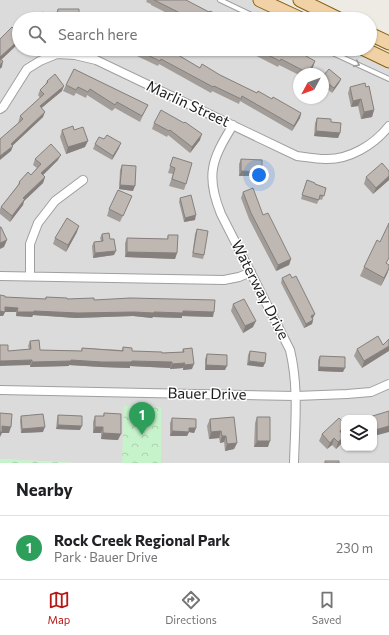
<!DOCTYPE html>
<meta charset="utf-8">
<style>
:root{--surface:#fff;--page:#f2f2f2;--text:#202124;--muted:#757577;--line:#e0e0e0;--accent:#b51916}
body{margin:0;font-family:Commissioner,sans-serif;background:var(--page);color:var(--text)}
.controls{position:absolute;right:12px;bottom:12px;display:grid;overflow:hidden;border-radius:8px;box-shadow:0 1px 3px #0004}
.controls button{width:36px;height:36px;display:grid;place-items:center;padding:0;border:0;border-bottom:1px solid var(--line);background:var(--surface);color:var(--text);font:20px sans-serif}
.compass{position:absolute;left:293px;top:68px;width:36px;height:36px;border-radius:50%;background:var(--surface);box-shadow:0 1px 3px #0004;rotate:229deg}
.you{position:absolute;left:259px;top:175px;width:14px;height:14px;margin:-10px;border:3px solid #fff;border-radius:50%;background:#1a73e8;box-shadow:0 0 0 6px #1a73e833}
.badge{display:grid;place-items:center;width:26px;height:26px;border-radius:50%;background:var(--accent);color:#fff;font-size:13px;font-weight:700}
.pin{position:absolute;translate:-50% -33px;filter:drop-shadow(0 1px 2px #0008)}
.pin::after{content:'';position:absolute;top:21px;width:14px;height:12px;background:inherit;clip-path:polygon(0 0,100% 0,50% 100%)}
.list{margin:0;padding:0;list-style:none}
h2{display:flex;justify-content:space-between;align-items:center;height:52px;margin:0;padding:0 16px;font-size:17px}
h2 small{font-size:13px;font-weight:400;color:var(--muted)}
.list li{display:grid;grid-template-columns:26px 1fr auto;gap:12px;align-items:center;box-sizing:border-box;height:64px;padding:0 16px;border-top:1px solid var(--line)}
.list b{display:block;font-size:15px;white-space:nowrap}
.list p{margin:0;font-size:13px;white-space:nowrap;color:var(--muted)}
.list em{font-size:13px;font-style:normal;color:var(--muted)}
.icon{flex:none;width:22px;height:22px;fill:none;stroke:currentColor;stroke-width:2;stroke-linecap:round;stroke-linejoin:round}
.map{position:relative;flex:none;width:389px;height:463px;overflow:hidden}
.search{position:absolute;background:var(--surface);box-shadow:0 1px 3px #0004;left:12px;right:12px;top:12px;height:44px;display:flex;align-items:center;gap:10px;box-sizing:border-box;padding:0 14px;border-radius:22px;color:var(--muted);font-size:15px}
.sheet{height:116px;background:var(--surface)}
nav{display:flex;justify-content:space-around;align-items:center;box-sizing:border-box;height:56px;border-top:1px solid var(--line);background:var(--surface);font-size:11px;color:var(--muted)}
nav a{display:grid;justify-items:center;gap:2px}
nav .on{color:var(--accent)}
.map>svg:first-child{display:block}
</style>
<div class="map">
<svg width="389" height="463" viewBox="0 0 389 463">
<defs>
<pattern id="park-crowns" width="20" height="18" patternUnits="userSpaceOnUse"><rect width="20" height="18" fill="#c7f3cb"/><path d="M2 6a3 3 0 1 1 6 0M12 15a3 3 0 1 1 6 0" fill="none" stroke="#aad0ae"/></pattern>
</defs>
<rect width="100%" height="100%" fill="#eeebe5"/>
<!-- residential -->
<path fill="#dcdbdb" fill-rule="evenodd" d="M0,0H260L301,19H19V49H364L389,61V463H76L0,459ZM299,74H323V98H299ZM344,418H374V448H344Z"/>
<!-- park -->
<path fill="url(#park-crowns)" d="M124,406L161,407V463H122Z
M0,459L76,463H0Z"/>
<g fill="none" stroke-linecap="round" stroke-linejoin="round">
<!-- lane casing -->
<g stroke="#9f9f9f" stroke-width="6">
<path id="lane" d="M220,0L260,19
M324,49L389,79"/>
</g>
<!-- street casing -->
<g stroke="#9f9f9f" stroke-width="10">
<path id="street" d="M0,109L3,107L27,69L40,61L57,54L75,55L96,60L297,156C306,157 315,159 325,159C349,160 374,145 389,126
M233,125C212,159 205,175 221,214L290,350C299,387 295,425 294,463
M0,276L224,280L239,277L251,272
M30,276V244L38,223L55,201L83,180
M0,390L296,396L347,394L371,392L389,384"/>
</g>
<!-- primary casing -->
<g stroke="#876211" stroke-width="15">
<path id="primary" d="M260,0L301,19
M300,0L339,19
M370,34L389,43
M364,49L389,61"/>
</g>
<!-- lane -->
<use href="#lane" stroke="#fff" stroke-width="4"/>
<!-- street -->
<use href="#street" stroke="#fff" stroke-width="8"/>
<!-- primary -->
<use href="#primary" stroke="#f1d2a6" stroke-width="13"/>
</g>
<!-- wall -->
<path fill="#a39d99" d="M146,0H186L209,12L226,19H179L151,5V4L146,2L147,1Z
M58,9L79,19H55V15Z
M122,49H168L200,68L220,75L257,93L301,113L300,118L292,131L240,101L239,104L212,91L211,93L159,64L158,66Z
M243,49H289L315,61L313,67L309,74H299V75L279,65L278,67Z
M74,69L148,105L145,111L140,122L115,108L112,111L87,95L86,98L76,93L74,96L63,91Z
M323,76L341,79L339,83L332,93L323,85Z
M47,81L62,91L41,108L43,117L12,146L11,151L20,116L40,98L38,95L40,90L45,85Z
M350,87H366L374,110L372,117L361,119L358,106L351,107L348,93Z
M317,118L331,122L340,133L338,138L314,136L315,123Z
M154,123H184L200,140L190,153L168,135L167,137L152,129Z
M62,130H74L85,147L66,154L60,137Z
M104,139L119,148L112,160L93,149L95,144Z
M173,157L186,184L184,190L169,186L173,174L168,173Z
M35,159L58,160L43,175L45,177L43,183L24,201L23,205L10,222L0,214V209L1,207L18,185L19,182L31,175L37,168L33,165Z
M241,159L262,172L260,176H239V164Z
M122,165L133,191L119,189L120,170Z
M389,171V180L373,194L364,184L366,177Z
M307,180L315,184L326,188L322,200L319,199L317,204L301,199Z
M243,192L263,215L291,259L289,265L276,271L249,219L241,198Z
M132,196L120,222L107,216L109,209Z
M180,198L195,220L184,222L179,202Z
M197,229L204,255L203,259L192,257L195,234Z
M77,232L66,252L53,244L55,238Z
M102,234L110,239L114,255L93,258L92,246L94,242L101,241L100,238Z
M168,235L177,253L175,259L125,257V243L127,238L167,239Z
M380,242L387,264L389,265V268L387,274L381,286L360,276L364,267Z
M282,278L313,318V320L312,324L304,328L281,283Z
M5,297L45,299L46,297L67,299L94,300L213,317L182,316V318L153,317L152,318L133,316L76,318L33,315L32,317L16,316V312H5L3,316Z
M233,304L253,327L243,333L231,311Z
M30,341L40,350L81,351L82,348L122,350L123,347L132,351L162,353L182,352L183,349L192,369L183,370V368L170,369V368L130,366V368L101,367L69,365V366L30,367V365L8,351L29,349L28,346Z
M383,345L362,368L354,356L357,349Z
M250,351L265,363L263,367L247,365L248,355Z
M207,354L225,370H205V359Z
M320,356L343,372L318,371V360Z
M104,413L118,440L101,439V433H93V422L95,416H103Z
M58,415L80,430L56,429L57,419Z
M21,416L43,432L21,433L20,421Z
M257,417L268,447H254L255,423Z
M172,418L196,428L194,433L189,432L187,436H170V423Z
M210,419L237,443L234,449L225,451L224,442L220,443L219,438L209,439L207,426Z
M344,423V430L342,434V443L336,449L332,445L327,449L319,441L322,434Z"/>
<!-- shaded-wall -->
<path fill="#85807d" d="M19,40V43L0,61V57Z
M3,61L2,67L0,69V66Z
M315,61L313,67L309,74H308Z
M341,79L339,83L332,93L334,88Z
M64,86L62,91L38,111L40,106Z
M361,99L358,106L351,107L353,101Z
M374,110L372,117L361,119L364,112Z
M45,112L43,117L9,149L11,144Z
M301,113L300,118L292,131L294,126Z
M316,131L340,133L338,138L314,136Z
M202,134L200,140L190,153L192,147Z
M88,141L85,147L66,154L68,147Z
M121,143L119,148L112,160L113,156Z
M13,146L11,151L0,160V156Z
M61,155L58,160L39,179L41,173Z
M241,171L262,172L260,176H239Z
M389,176V180L373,194L376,188Z
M45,177L43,183L24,201L23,205L10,222L12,216L23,198Z
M120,185L135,186L133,191L119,189Z
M196,215L195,220L184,222L185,218Z
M79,226L77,232L66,252L68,245Z
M7,240L4,247L0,249V243Z
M116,251L114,255L93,258L95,253Z
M127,252L177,253L175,259L125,257Z
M291,259L289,265L276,271L278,265Z
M389,268L387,274L381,286L384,278Z
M5,307L18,308L16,312H5L3,316H0V311Z
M34,311L154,312L183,311L214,312L213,317L182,316V318L153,317L152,318L133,316L76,318L33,315L32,317L16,316L17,312Z
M315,314L313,318L310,320L311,316Z
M313,320L312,324L304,328L306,324Z
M256,321L253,327L243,333L245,326Z
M389,346V351L362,368L364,361Z
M32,360L30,365L0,366V361Z
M71,360L132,361L172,362L170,368L130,366V368L101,367L69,365V366L30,367L32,362Z
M249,361L265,363L263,367L247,365Z
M185,363L183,368L170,369L172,364Z
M194,364L192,369L183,370L184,365Z
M206,365L227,366L225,370H205Z
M319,367L345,368L343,372L318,371Z
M58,425L82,426L80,430L56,429Z
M2,426L11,427L9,433H2L0,437V432Z
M389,426V432L374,436V433L375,430Z
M45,427L43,432L21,433L22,429Z
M95,427H103L101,433H93Z
M344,427L343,432L337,438L340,431Z
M189,428H196L194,433L189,432L187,436H170L172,431Z
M221,431L219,438L209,439L211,432Z
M103,433L121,434L118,440L101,439Z
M222,436H226L224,442L220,443Z
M344,437L342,443L336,449L338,442Z
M334,438L332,445L327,449L330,443Z
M257,441H270L268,447H254Z
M237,443L234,449L225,451L227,444Z"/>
<!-- building -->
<path fill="#beb7b2" stroke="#85807d" d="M154,0H186L209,12L210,11L226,19H192Z
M58,9H79V19H57Z
M43,12L45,19H26Z
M91,16L100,19H90Z
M12,27L19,35V40L0,57V39Z
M135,49H168L200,68L202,64L220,75L257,93L258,91L272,99L273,97L301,113L294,126L242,96L241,99L214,86L213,87L161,59L160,61Z
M256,49H289L296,53L297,51L315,61L308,73L281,59L280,61Z
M0,59L3,61L0,66Z
M74,69L148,105L142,116L117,102L115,105L90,89L88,92L78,87L76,90L66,85Z
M329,69L341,79L334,88L323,80V76Z
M55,74L64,86L40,106L45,112L11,144L13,146L0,156V139L23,119L20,116L44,94L40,90L48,82L47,81Z
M365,83L366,87L369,86L374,110L364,112L361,99L353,101L350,87Z
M161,110L184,123L185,122L202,134L192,147L170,130L169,131L154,123Z
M317,118L331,119V122L341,123L340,133L316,131Z
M73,126L74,130L83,127L88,141L68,147L62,130Z
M107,135L121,143L113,156L95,144L99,137L104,139Z
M51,144L61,155L41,173L45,177L23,198L25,199L12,216L1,207L20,183L19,182L28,172L31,175L41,164L35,159Z
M173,157L192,163L186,184L172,179L175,168L170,166Z
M241,159L262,160V172L241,171Z
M382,163L389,171V176L376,188L366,177Z
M122,165L136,166L135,186L120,185Z
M307,180L315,183V184L326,188L324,196L320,195L319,200L302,195Z
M253,188L263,215L268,213L291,259L278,265L251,213L243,192Z
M118,190L132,196L123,216L109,209Z
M191,195L196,215L185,218L180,198Z
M67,218L79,226L68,245L55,238Z
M389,223V258L386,263L389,265V268L384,278L364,267L377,240L380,242Z
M0,227H1L7,240L0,243Z
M197,229L208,231L204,255L193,253Z
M109,233L110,239H114L116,251L95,253L94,242L103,241L102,234Z
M168,235H178L177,253L127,252V238L168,239Z
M290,274L292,278L296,276L315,314L311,316L313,320L306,324L282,278Z
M0,295L5,296V297L46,299V297L67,298V299L94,298V300L130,298L215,300L214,312L183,311V313L154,312V313L134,312L78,313L34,311V312H17L18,308L5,307V312L0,311Z
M244,299L256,321L245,326L233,304Z
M378,336L383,345L389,339V346L364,361L357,349Z
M39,340L40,350L82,351V348L123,351V347L132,348V351L162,352V353L184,352L183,349L192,348L194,364L184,365L185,363L172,364V362L132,361L131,362H102L71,360V361L32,362V360L0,361V345H8V351L31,349L30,341Z
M250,351L266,353L265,363L249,361Z
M207,354L227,355V366L206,365Z
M320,356L345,357V368L319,367Z
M389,411V426L375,430L374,427V418H366Z
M0,413L12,414L11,427L2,426V432H0Z
M104,413L121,414V434L103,433V427H95V416H104Z
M43,414L45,427L22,429L21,416Z
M58,415L82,416V426L58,425Z
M234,417L237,443L227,444L226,436H222L221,431L211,432L210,419Z
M257,417H270V441H257Z
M172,418L196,419V428H189V432L172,431Z
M339,418L344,423V427L340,431L344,437L338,442L334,438L330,443L322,434Z
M325,461H339V463H325Z"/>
<!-- one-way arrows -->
<defs><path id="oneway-chevron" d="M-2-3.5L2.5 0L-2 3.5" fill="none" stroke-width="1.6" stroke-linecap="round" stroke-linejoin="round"/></defs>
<use stroke="#9a9a9a" href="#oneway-chevron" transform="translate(357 64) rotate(25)"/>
<g text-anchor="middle" stroke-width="3" stroke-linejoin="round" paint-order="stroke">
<!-- street labels -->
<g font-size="15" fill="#1e1e1e" stroke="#fff">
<text transform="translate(188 104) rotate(25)" y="5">Marlin Street</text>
<text transform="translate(260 290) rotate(63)" y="5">Waterway Drive</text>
<text transform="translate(207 394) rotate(1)" y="5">Bauer Drive</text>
</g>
</g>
</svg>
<div class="controls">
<button><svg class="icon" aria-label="layers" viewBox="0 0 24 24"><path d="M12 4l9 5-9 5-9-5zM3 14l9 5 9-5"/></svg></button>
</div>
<svg class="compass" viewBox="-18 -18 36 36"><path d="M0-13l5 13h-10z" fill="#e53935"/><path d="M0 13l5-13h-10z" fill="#757577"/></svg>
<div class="you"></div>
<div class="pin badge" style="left:142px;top:435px;background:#2e9e5b">1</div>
<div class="search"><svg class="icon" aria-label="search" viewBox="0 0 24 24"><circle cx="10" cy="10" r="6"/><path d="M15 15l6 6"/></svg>Search here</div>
</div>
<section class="sheet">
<h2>Nearby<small></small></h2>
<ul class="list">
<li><span class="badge" style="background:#2e9e5b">1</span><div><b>Rock Creek Regional Park</b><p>Park · Bauer Drive</p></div><em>230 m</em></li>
</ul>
</section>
<nav>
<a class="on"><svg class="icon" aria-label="map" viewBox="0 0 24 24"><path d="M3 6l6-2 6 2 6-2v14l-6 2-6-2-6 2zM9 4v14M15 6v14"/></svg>Map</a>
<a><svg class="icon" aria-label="directions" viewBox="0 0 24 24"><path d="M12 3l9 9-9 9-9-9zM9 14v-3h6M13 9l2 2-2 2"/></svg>Directions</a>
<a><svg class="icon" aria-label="saved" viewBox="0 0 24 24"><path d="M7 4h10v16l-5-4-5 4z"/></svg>Saved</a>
</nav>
